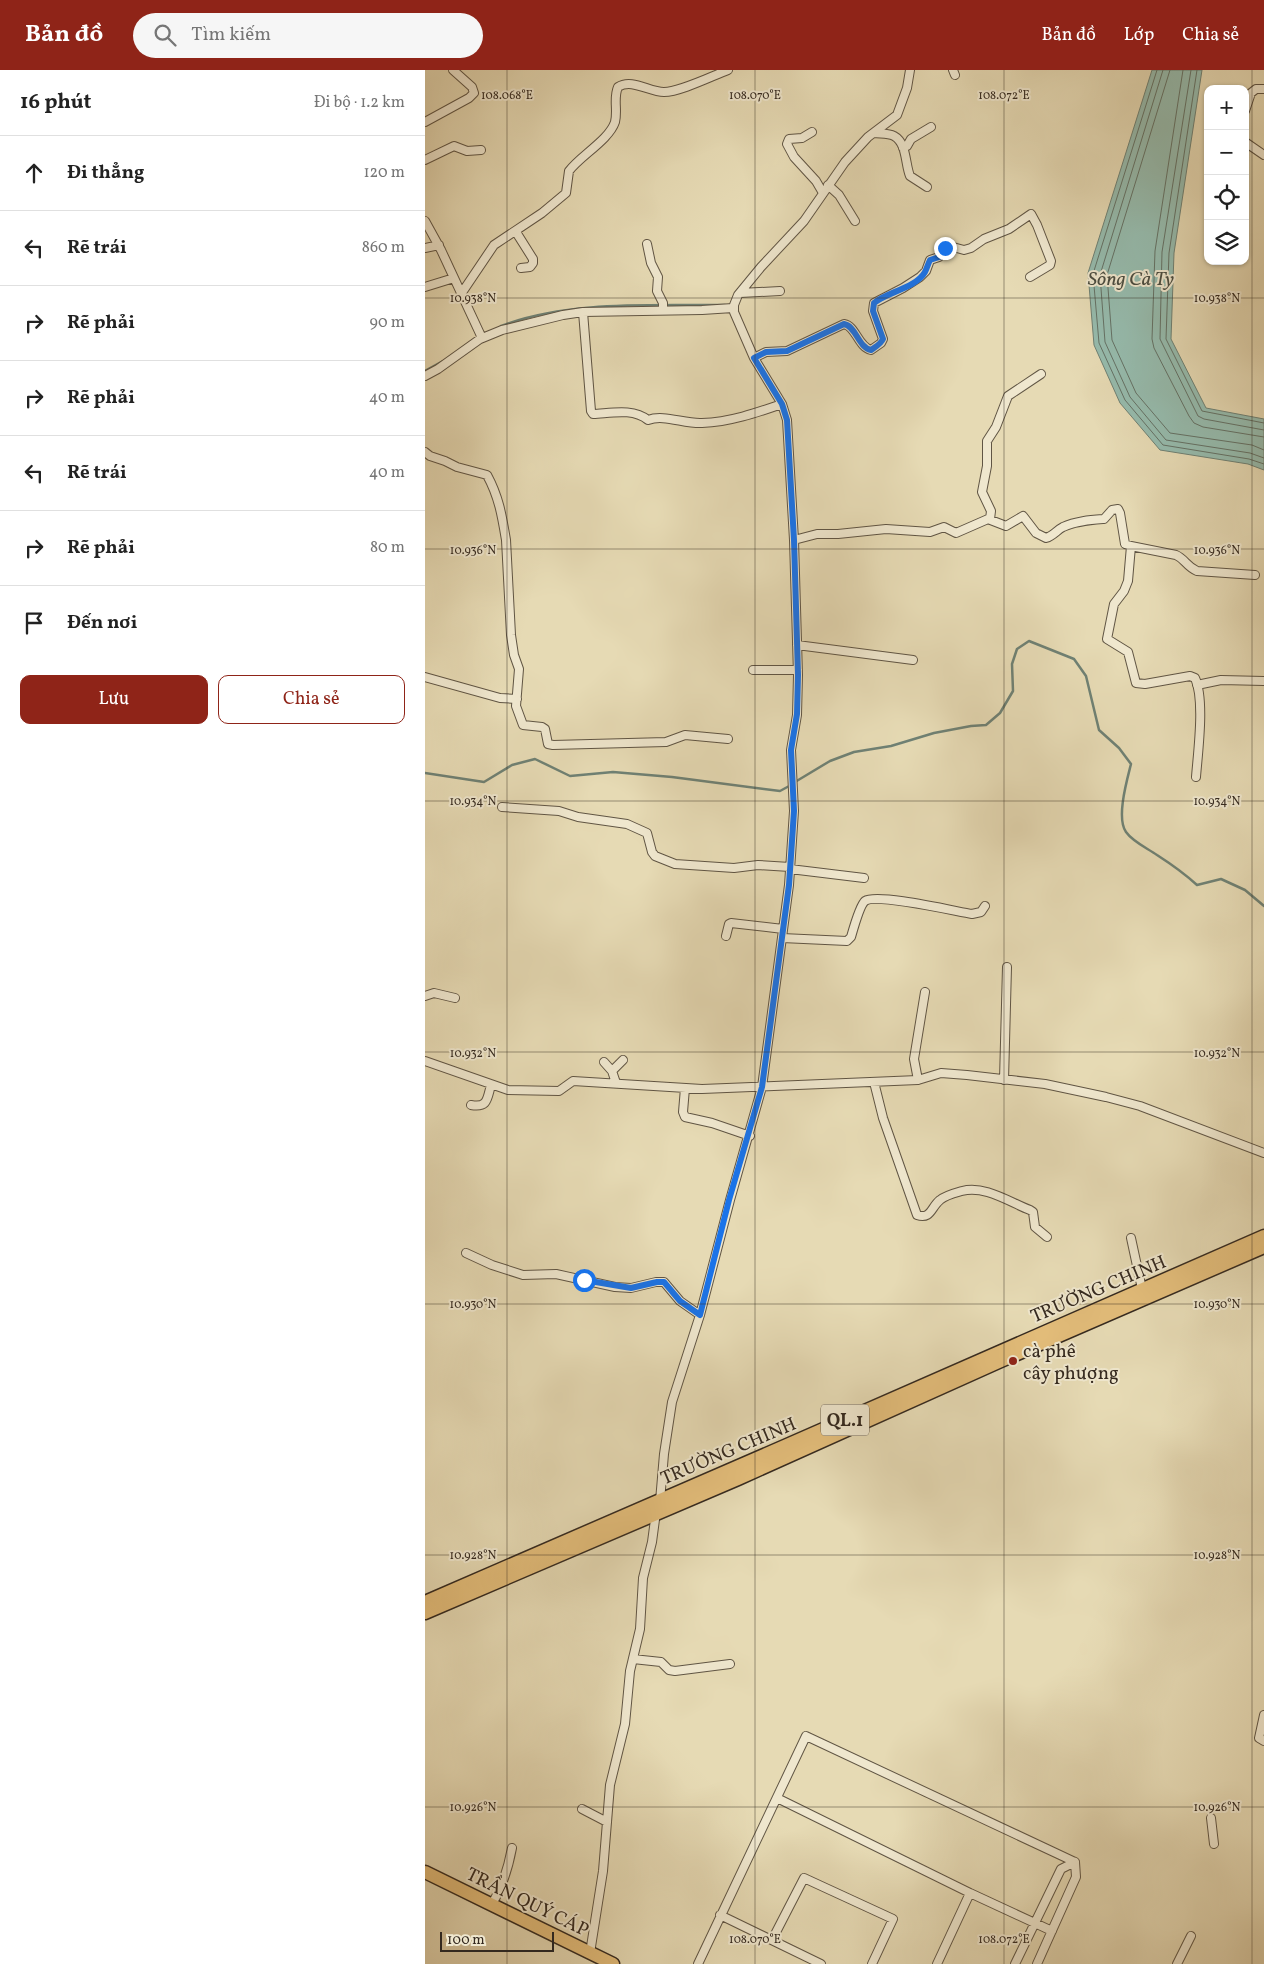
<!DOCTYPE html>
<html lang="vi">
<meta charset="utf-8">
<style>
:root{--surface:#fff;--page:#f6f6f6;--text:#222;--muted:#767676;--line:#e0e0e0;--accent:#8f2418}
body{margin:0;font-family:Vollkorn,serif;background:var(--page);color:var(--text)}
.controls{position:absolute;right:15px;top:15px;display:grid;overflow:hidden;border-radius:10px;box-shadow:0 1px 4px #0004}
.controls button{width:45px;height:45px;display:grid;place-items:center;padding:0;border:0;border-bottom:1px solid var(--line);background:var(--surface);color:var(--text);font:25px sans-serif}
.scale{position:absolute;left:15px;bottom:12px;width:114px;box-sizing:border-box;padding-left:5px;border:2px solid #34291f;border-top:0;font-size:14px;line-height:18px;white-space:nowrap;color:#34291f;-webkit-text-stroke:4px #efe7ce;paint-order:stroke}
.stop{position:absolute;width:15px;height:15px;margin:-11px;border:4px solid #1a73e8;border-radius:50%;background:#fff}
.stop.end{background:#1a73e8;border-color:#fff;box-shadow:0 1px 5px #0008}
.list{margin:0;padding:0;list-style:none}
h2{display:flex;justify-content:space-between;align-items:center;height:65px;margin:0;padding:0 20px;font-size:21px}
h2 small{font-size:16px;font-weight:400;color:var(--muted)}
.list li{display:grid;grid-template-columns:32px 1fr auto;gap:15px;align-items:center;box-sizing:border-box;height:75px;padding:0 20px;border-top:1px solid var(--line)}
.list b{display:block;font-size:19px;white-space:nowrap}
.list em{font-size:16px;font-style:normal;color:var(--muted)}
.actions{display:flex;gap:10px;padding:15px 20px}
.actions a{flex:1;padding:11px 0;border:1px solid var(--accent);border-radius:10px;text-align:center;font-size:18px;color:var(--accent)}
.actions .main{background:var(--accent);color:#fff}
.icon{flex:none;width:28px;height:28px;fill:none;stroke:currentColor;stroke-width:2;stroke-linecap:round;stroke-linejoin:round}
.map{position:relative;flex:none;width:839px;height:1894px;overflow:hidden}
header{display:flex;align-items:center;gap:30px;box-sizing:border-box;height:70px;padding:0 25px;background:var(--accent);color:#fff}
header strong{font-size:24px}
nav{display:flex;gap:28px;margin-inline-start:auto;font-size:18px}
.search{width:350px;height:45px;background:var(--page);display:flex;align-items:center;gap:12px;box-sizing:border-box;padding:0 18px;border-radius:28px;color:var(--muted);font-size:19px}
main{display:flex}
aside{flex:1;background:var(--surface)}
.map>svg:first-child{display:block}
</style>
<header>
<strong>Bản đồ</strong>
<div class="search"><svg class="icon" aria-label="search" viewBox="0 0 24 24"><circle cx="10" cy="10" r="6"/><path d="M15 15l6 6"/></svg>Tìm kiếm</div>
<nav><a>Bản đồ</a><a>Lớp</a><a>Chia sẻ</a></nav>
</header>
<main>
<aside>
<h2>16 phút<small>Đi bộ · 1.2 km</small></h2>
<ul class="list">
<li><svg class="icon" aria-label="ahead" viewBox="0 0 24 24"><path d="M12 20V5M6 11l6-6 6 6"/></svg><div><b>Đi thẳng</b></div><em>120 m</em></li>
<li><svg class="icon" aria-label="left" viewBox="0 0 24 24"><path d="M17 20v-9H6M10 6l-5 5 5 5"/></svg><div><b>Rẽ trái</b></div><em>860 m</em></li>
<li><svg class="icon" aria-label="right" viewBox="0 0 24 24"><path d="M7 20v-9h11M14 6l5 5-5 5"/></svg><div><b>Rẽ phải</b></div><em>90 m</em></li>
<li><svg class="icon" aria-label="right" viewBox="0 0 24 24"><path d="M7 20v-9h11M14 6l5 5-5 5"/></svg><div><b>Rẽ phải</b></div><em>40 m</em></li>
<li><svg class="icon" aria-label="left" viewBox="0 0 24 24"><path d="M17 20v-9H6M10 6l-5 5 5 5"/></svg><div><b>Rẽ trái</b></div><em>40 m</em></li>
<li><svg class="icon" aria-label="right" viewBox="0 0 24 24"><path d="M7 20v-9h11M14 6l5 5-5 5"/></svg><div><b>Rẽ phải</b></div><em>80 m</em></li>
<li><svg class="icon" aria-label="arrive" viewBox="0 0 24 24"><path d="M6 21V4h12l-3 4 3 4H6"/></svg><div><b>Đến nơi</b></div></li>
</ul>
<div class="actions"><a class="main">Lưu</a><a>Chia sẻ</a></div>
</aside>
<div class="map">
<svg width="839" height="1894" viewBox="0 0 839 1894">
<rect width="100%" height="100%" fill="#e6dab4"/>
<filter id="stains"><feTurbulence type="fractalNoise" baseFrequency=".004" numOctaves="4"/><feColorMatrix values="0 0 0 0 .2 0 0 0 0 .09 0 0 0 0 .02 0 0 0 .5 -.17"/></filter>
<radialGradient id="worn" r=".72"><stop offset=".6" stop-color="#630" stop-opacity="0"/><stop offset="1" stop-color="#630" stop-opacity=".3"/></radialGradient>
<!-- water -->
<path fill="#96bbad" stroke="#6f8174" d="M727,0H777L749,183L746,269L781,338L839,349V400L823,394L735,380L695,333L669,275L663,203Z"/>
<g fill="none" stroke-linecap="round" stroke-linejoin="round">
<!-- shore -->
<path stroke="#657266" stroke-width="1" d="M732,0L668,204L674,273L700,330L738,375L824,389L839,394
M738,0L675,205L680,272L705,327L741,370L825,383L839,388
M745,0L682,205L687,270L711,323L745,363L827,375L839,380
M758,0L730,181L727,269L729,278L764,346L769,353L778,357L839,367
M766,0L737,182L735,269L773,346L779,349L839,360
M772,0L744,183L741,269L777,341L839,353"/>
<!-- stream -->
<path stroke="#6f8174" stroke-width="2.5" d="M76,256C144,230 228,236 300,235
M0,301L18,291
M0,703L59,712L87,695L110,689L145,706L188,702L247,707L355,721L366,715
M370,712L405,691L429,682L466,676L509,663L546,656L561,655L575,643L588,621L587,594L592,579L604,571L649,589L661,606L674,660L694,678L706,694C702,710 691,748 701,762C708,772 722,778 732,785C746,794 760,804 772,815L796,809L820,820L839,836"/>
<!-- minor casing -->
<g stroke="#605544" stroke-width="10">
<path id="minor" d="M528,0L530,5
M820,41L826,23L831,19H839
M0,52L44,28L49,23L47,17L28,0
M387,62L377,68L364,69L362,74L369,87L391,111L398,123
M449,63C455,64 463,63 469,66C482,73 480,94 485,106L502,117
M820,72L839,85
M478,78L482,76L486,69L506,57
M0,90L29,76L42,81L56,80
M403,115L414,125L430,151
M0,151L16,180L57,268
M91,162L108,189V193L105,197L96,198
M222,174L226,193L233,207L232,221L238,233V240
M0,178L14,175
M0,217L29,208
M315,223L355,221
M36,224L69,175L117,143L141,123L144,101C155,86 184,70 190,52C193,40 188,28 193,17C207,8 224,22 239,22C255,22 287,6 303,0
M158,242L166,341L168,344C187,343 208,338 223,350C239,344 259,354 277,353C305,352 331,343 357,334
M329,288L341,282L362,281L419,254C431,256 433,277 446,280L456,273L458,269L448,241L449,233L478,218L495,207L501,201L505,190L514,187L520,178L528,177L539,180L546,178L559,169L584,159L606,144L612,155L626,191L625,195L605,207
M0,306L13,299L55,269L77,260L138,245L158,242L277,240L308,238
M0,382L5,386L20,391L32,397L62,405C74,427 77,446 81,470L86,565L89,585L94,599L91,636L98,655L117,657L120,659L123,674L128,675L241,672L260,665L303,669
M565,449L566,441L557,422L562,396V371L571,357L583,326L616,304
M369,470L392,464H413L461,459L505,462L519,457L531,463L563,449L581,456L598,446L611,463L621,468C628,466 632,460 638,457C651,451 666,450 679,449L687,440L693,439L695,443L700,474L706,476L703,511L699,521L689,534L682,569L703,582L711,613L720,614L765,606L770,608C780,630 773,681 771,707
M706,476L751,485C760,489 761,496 772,501L830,505
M372,575L488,590
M328,600H373
M0,607L75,628L92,629
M772,615L796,610L839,611
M77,737L134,741L153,747L202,754L222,763L227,782L230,786L250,794L309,798L333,795L365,797
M365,799L439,808
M301,866L304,854L306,853L358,859
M357,868L422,871L426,867C428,860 435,835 440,831C452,823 529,841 547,844L556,842L560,836
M0,926L9,923L30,928
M0,991L83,1020L134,1021L148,1011L277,1019L493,1010L516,1003L542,1005L620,1014L681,1027L715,1036L839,1083
M179,992L187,1001L191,1013
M187,1001L198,990
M493,1010L489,989L500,922
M579,1010L582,897
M449,1012L458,1048L492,1145C506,1150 506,1137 515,1130C521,1125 530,1123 537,1121C560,1115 584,1132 605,1140L608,1142L610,1157L622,1167
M260,1018L258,1042L260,1047L287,1053L325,1066
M46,1035C63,1038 62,1029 66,1015
M706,1168L717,1219
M41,1183L67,1195L98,1205L131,1204L190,1217L206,1218L231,1212H239L255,1231L275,1245
M235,1431L239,1384L247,1332L275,1245L305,1130L337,1017L364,815L369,741L366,680L372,645L373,605L369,470L362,350L357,334L329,288L309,242V235L313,225L336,197L379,151L420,92L443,67L472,45L482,18L485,0
M208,1589L236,1592L244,1600L250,1601L305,1594
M839,1645L834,1668L839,1671
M352,1728L545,1823L627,1861
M157,1739L182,1752
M786,1748L789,1774
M67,1834C78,1816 83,1799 87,1778
M295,1845L396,1894
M347,1870L379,1808L468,1849L447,1894
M165,1883L178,1801L185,1715L200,1654L205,1601L215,1559L218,1508L227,1472L231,1442
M273,1894L381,1666L650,1792
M512,1894L545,1823
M590,1894L636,1799L650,1792
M612,1894L651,1807L650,1792
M752,1894L766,1866"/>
</g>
<!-- primary casing -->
<g stroke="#34291f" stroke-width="15">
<path id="primary" d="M0,1802L188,1894"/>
</g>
<!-- trunk casing -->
<g stroke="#34291f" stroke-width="15">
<path id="trunk" d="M0,1532C280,1411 560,1289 839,1166
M0,1543L313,1409L576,1291L839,1177"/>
</g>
<!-- minor -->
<use href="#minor" stroke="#efe7ce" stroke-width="8"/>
<!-- primary -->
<use href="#primary" stroke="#e3bd7a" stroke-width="12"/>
<!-- trunk -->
<use href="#trunk" stroke="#e3bd7a" stroke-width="12"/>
</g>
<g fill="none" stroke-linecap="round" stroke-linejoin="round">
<!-- route -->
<path stroke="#1a73e8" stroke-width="6" d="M159,1210L206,1218L232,1212H239L255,1231L275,1245L304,1130L337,1017L364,815L369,741L366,680L372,644L373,605L369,470L362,350L357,334L329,288L341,282L362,281L419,254C431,256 433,277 446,280C450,277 456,274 458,269L448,241L449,233C462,222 491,218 500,202C502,198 503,194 505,190L514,187L520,178"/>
</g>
<!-- ticks -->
<path fill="none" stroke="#34291f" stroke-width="1" stroke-opacity="0.45" d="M82,0V1894M330,0V1894M579,0V1894M827,0V1894M0,228H839M0,479H839M0,731H839M0,982H839M0,1234H839M0,1485H839M0,1737H839"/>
<!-- markers -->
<circle fill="#8f2418" stroke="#efe7ce" stroke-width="2" cx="588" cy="1291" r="5"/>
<g text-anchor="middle" stroke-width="4" stroke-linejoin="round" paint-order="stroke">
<!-- shield labels -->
<rect fill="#efe7ce" stroke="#6c6254" stroke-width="1" x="396" y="1334.5" width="48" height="31" rx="4"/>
<g font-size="18" font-weight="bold" fill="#34291f">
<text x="420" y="1356">QL.1</text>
</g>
<!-- street labels -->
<g font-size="19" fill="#34291f" stroke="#efe7ce">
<text transform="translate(673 1218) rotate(-23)" y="7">TRƯỜNG CHINH</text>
<text transform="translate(303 1380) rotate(-23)" y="7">TRƯỜNG CHINH</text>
<text transform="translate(103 1831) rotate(26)" y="7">TRẦN QUÝ CÁP</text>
</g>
<!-- poi labels -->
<g font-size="19" fill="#34291f" stroke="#efe7ce" text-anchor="start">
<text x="598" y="1287">cà phê<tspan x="598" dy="22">cây phượng</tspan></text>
</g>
<!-- water labels -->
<g font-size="20" font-style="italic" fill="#4c4e42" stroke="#efe7ce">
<text x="706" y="215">Sông Cà Ty</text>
</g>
</g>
<g font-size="12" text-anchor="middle" fill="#34291f" stroke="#efe7ce" stroke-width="4" stroke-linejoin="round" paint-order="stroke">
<text x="82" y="29">108.068°E</text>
<text x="330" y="29">108.070°E</text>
<text x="579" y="29">108.072°E</text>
<text x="48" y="232">10.938°N</text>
<text x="792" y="232">10.938°N</text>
<text x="48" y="484">10.936°N</text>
<text x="792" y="484">10.936°N</text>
<text x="48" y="735">10.934°N</text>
<text x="792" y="735">10.934°N</text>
<text x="48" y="987">10.932°N</text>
<text x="792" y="987">10.932°N</text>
<text x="48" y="1238">10.930°N</text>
<text x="792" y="1238">10.930°N</text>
<text x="48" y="1489">10.928°N</text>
<text x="792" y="1489">10.928°N</text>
<text x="48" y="1741">10.926°N</text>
<text x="792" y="1741">10.926°N</text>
<text x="330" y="1873">108.070°E</text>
<text x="579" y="1873">108.072°E</text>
</g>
<rect width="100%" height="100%" filter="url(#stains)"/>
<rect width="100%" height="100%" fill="url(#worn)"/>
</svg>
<div class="controls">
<button>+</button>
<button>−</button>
<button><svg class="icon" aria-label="locate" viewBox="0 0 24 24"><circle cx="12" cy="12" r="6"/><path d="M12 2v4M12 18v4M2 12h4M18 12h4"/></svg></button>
<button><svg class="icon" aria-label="layers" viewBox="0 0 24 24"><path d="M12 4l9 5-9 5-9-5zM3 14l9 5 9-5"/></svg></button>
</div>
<div class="scale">100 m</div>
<div class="stop" style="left:159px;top:1210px"></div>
<div class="stop end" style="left:520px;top:178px"></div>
</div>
</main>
